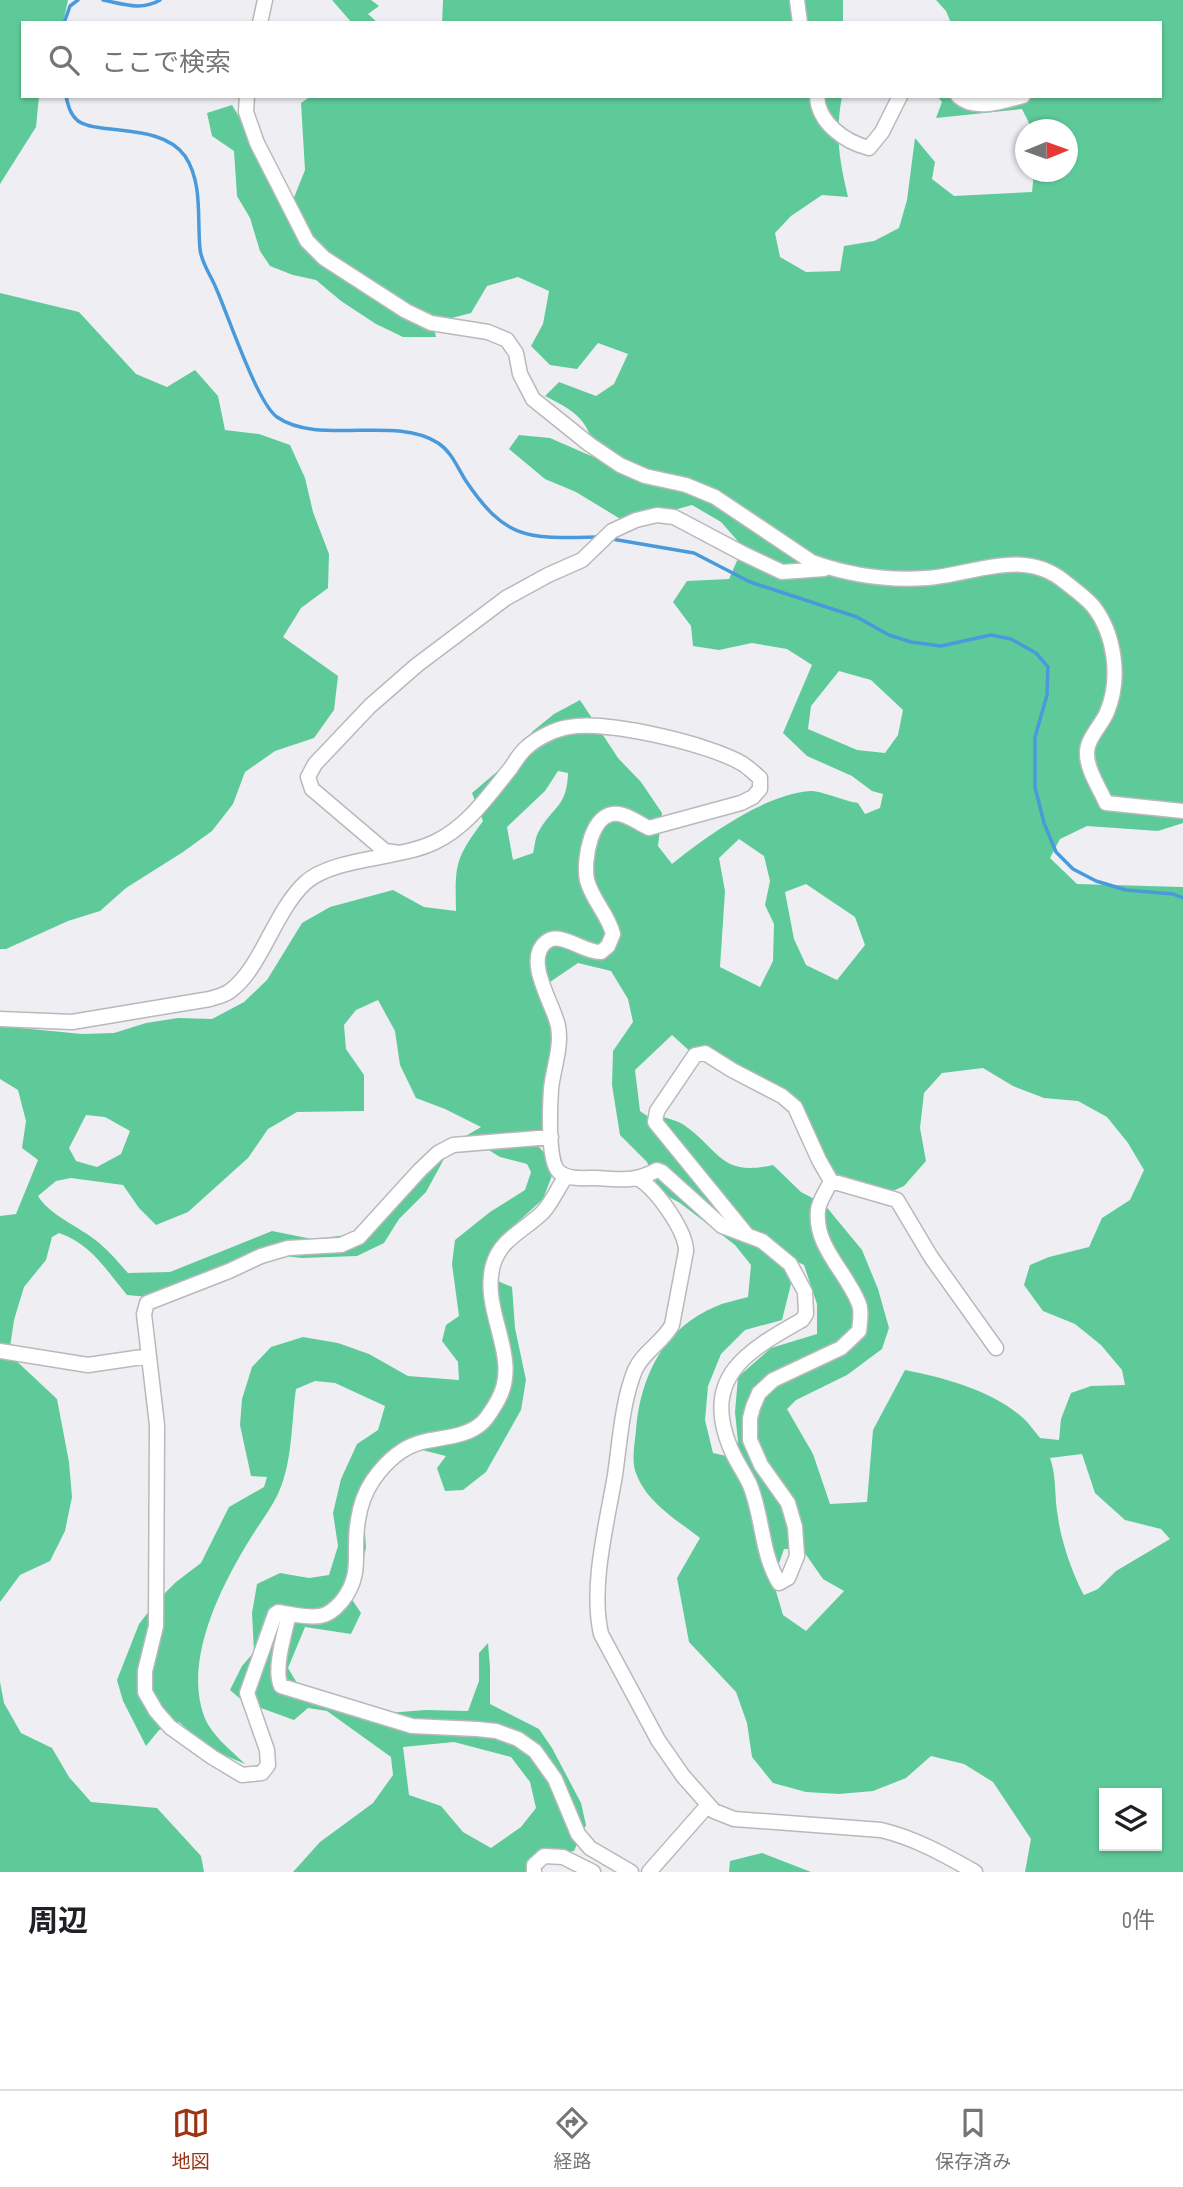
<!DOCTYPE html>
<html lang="ja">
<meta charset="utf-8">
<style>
:root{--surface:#fff;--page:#f6f6f6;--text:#202124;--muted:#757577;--line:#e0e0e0;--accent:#9b3413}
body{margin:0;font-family:"Sofia Sans Condensed","Noto Sans JP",sans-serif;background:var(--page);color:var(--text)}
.controls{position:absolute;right:21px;bottom:21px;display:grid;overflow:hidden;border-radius:0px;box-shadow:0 2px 5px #0004}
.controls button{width:63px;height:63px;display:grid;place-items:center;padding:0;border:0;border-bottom:2px solid var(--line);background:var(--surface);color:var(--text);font:35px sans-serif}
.compass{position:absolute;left:1015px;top:119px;width:63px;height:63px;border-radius:50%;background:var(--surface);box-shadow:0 2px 5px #0004;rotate:89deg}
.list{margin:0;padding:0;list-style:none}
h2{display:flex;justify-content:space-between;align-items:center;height:91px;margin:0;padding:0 28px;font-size:30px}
h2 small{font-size:23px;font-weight:400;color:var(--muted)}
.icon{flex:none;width:38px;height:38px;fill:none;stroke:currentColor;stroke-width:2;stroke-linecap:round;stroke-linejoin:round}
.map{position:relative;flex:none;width:1183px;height:1872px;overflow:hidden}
.search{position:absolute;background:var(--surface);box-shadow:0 2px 5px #0004;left:21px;right:21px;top:21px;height:77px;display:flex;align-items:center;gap:18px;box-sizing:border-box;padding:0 24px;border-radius:0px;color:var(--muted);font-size:26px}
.sheet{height:217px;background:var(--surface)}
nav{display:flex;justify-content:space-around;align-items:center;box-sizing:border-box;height:98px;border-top:2px solid var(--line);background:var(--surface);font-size:19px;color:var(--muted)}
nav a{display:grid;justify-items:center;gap:4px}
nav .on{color:var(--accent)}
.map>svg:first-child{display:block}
</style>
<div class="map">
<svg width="1183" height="1872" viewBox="0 0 1183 1872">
<rect width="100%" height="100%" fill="#efeff3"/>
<!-- forest -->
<path fill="#5eca99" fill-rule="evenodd" d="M0,0H68L63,23H23V96H39L36,127L0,184Z
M332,0H371L379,6L368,14L378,23H352Z
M443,0H843V23H442Z
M936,0H1183V823L1158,831L1087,826L1060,839L1050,858L1077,884L1183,887V1872H1025L1031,1839L993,1782L964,1764L931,1756L906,1778L873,1791L839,1794L806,1792L773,1783L752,1757L747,1723L736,1692L689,1642L677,1578L700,1538C677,1520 646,1502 636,1473C631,1462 635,1442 636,1430C640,1377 664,1327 717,1306C726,1302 738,1300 748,1297L751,1265L735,1245L680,1203L660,1192L647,1162L620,1135L612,1085L613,1051L633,1022L628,999L611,971L578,963L550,982L554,1015L550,1114L537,1145L556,1165L543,1199L497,1241L484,1266L500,1282L512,1287L515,1328L526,1380L521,1410L486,1472L463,1490L445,1491L437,1468L446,1456L422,1450L398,1458L380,1468L364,1516L366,1548L358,1580L347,1592L361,1613L351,1634L305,1627L288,1668L297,1683L321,1693L388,1713L425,1710L468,1711L479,1681V1653L488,1643L490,1667V1704L539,1729L552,1748L581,1803L586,1825L574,1851L540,1856L532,1872H293L320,1842L373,1803L393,1775L391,1757L327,1711L308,1708L294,1720L244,1702L230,1690L242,1666L254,1652L252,1613L257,1584L280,1573L309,1578L329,1575L338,1546L333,1513L341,1479L357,1444L378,1430L385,1406L335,1383L315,1381L296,1389C291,1424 293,1461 278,1494C269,1512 257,1527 247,1544C219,1590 184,1662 204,1716C211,1735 231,1750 245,1764L210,1749L179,1722L159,1730L146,1746L123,1701L117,1680L139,1624L157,1601L176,1582L201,1563L229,1507L264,1487L267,1477L251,1476L240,1425L242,1399L252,1367L271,1347L303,1337L338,1343L369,1354L408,1376L459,1380L458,1362L442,1341L446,1325L459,1316L452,1264L455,1240L490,1212L525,1190L531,1172L527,1164L500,1157L484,1147L470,1144L444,1159L426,1192L399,1219L384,1243L357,1256L302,1258L265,1254L148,1297L127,1295C107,1271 90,1243 59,1233L52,1237L46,1260L24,1287L14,1320L9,1354L57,1399L69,1462L72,1497L65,1531L50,1561L20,1575L0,1602V1216L16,1214L38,1160L22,1148L26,1121L18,1090L0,1079V1026L82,1034L114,1033L146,1023L178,1018L212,1019L244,1002L267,980L302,923L330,907L393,890L424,907L456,911C455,864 455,859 483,821L472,793L499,770L533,731L554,714L580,700L618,758L641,782L662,813L658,846L672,864C708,835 765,794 811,791C822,791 844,801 858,803L865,814L880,808L883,794L872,791L852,776L807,756L783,733L812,665L787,649L752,643L719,650L693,646L691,626L673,602L687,581L729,579L743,547L721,522L692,505L627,523L576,492L545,479L509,449L519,435L550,438L598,459C587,419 580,414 545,396L559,382L596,396L614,384L628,354L598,343L577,369L550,365L531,346L543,324L549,291L518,277L487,286L471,313L433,323L436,337H403L376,324L341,301L316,280L293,275L270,266L260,251L250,218L237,196L234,151L212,136L207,113L232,105L263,157L285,215L297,231L293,200L305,170L301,103L311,96H842C835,136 839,158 848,197L822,195L791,216L775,233L780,257L806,272L840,271L844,246L874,241L899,228L907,200L915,138L935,162L932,179L954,196L1032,192L1034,172H1068V130L1032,129L1022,109L936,118L942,102L937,96H1160V23H951L946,11ZM839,671L871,680L903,710L898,735L885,753L857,750L808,729L811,706ZM558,771L568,773C567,807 553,806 539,831C535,837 535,846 533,853L513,860L507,827L545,791ZM739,839L764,856L770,881L765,905L774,924L773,961L760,987L720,967L725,891L719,858ZM806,884L855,917L865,945L837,980L806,965L794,939L785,892ZM378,1000L395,1031L400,1065L416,1098L445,1109L481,1127L440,1151L376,1225L348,1235L312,1239L272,1231L170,1272L128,1273C119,1263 109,1251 98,1242C80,1227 49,1215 38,1196L56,1181L71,1178L123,1185L139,1208L156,1225L188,1212L248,1158L268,1129L297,1112L364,1111V1075L346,1049L344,1025L356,1010ZM672,1035L693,1054L796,1103L814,1132L822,1165L840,1192L872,1200L904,1186L926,1161L920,1128L924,1093L942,1073L983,1068L1013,1086L1044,1098L1078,1101L1107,1117L1128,1143L1144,1170L1130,1200L1102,1218L1089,1247L1049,1257L1030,1265L1024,1285L1043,1311L1075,1324L1101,1345L1122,1370L1125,1385L1091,1386L1071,1393L1061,1419L1059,1440L1040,1438C1034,1431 1029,1423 1022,1417C991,1390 945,1378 905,1370L873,1430L867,1502L830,1504L813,1454L787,1409L796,1400L847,1375L882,1349L889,1328L878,1289L862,1250L824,1204L801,1192L773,1165C720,1177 720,1150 684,1125C678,1121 670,1119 663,1117L660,1125L640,1111L635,1070ZM86,1115L105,1117L130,1131L121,1154L97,1167L76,1161L69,1148ZM777,1252L804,1265L817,1304V1334L771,1348L738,1377L735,1412L738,1442L731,1457L713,1453L705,1420L708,1386L721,1354L745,1330L782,1320L791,1284ZM1082,1454L1095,1493L1125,1520L1161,1529L1170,1539L1116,1571L1098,1589L1084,1595C1073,1575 1061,1541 1058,1517C1054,1497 1057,1477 1050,1458ZM784,1549H802L823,1579L844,1591L806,1631L783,1615L773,1581ZM454,1742L511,1757L530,1782L536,1808L521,1827L491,1848L463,1832L441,1806L409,1795L403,1747ZM1104,1793H1157V1846H1104Z
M0,293L79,312L136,374L167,387L195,370L218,396L225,430L259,434L290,445L305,478L313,512L329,554L328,588L301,608L283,637L338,676L334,710L314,738L275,751L245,772L233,804L212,831L183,852L126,888L100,911L68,921L6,949H0Z
M0,1682L4,1703L21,1733L52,1748L69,1777L91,1802L157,1808L201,1856L204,1872H0Z
M762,1853L811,1872H729L730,1861Z"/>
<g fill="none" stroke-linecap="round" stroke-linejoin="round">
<!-- stream -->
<path stroke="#4a9adb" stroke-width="3.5" d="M103,0C123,4 142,11 160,0
M64,23L70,6L78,0
M66,96C68,105 70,114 77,120C82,125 94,127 102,128C129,132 167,131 185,156C203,183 197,219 200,249C201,262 211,276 216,288C228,315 257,403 277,417C318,446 396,415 438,443C452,452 457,467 466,481C507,542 529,538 598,537
M612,539L694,553L750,582L857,617L889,635L911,642L941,646L991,635L1011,639L1036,653L1048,667L1047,695L1035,737V787L1044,823L1056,852L1073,869L1096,881L1126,890L1173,894L1183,898"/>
<!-- minor casing -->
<g stroke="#b9b9bc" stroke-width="17">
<path id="minor" d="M797,0L800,23
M260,23L265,0
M247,96L246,112L257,143L307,241L324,258L406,311L431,323L488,332L507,340L516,353L520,374L533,399L589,444L620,465L645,476L686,485L715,497L812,562C849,575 888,581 927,578C973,575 1023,547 1065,582C1074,589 1085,597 1093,606C1115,634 1121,679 1107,712C1102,725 1086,739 1087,754C1087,770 1100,789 1106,803L1183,811
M817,96C818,123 845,142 869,148L882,132L900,96
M958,96C975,112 1003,101 1023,96
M399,853L385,851L312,789L308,777L315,764L370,706L417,665L506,598L548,575L582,560L612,531L636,520L657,515L674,517L742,553L782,572L824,569
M0,1019L72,1022L210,999C216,997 225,995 230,991C261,969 274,912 305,883C333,857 398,860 435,842C468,826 488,796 510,769C515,762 520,753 526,748C537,738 555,729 569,727C607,720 710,744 743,764C749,768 754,773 760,778V789L753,797L741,803L649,828C640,824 628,815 619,814C591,809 583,861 587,880C592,900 608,914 613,934L608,946L601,952C584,953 560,930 546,942C523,960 554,1005 558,1026C562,1047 553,1069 551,1089C550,1106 547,1162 559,1172C569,1180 584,1178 595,1178C621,1179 633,1183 657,1170L662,1172L722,1226L762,1241L790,1264L805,1292L806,1314L802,1320C749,1350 701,1376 730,1447C735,1460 744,1472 750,1485C763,1517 761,1553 779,1583L788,1578L797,1556L795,1527L788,1503L761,1465L750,1440V1418L753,1407L759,1393L773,1380L841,1348L859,1331C860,1322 862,1312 859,1304C847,1272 814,1247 818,1210C819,1201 827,1190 831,1181
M551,1137L453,1145L438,1153L420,1170L359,1237L341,1245L288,1248L261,1256L229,1271L147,1303L144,1314L157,1425L156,1626L145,1671V1692L156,1711L170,1727L212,1757L242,1775L262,1773L268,1765L267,1750L247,1693L275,1614L278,1612C292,1614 306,1618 320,1616C328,1615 337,1607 342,1601C364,1573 352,1552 358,1520C360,1506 365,1492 373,1480C385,1463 402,1447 422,1442C442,1437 468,1437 483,1422C488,1417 494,1407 498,1400C522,1357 480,1311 493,1265C500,1239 525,1230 543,1212C552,1202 558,1188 566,1176
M639,1179C657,1190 686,1231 686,1251L672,1325C663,1342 643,1352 635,1370C622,1402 620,1441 615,1475C607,1523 590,1586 601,1634L658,1740L683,1776L714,1811L734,1819L881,1830C915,1838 945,1855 975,1872
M747,1235L655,1122L657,1111L695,1055L705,1053L732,1070L782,1096L795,1107L819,1160L831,1181L897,1200L931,1257L996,1348
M0,1351L88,1365L149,1356
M289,1614C285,1632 273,1670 281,1686L412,1726L477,1729L496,1731L518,1739L535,1751L555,1779L578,1834L590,1848L631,1872
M534,1872V1865L544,1856L563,1857L593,1872
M649,1872L708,1805"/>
</g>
<!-- minor -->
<use href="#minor" stroke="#fff" stroke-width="14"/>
</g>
</svg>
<div class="controls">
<button><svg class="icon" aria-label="layers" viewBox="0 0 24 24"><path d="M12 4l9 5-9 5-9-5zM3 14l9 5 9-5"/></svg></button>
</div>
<svg class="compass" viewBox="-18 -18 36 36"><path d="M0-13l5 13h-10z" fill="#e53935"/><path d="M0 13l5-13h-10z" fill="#757577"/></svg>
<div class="search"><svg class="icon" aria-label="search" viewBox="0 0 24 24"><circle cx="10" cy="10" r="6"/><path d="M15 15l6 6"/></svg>ここで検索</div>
</div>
<section class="sheet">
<h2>周辺<small>0件</small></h2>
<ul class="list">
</ul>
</section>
<nav>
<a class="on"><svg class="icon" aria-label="map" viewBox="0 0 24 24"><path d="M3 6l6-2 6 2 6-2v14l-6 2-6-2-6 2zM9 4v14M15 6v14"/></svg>地図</a>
<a><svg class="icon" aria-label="directions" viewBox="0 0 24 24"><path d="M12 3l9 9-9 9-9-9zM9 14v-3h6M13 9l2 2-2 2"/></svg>経路</a>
<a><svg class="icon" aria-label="saved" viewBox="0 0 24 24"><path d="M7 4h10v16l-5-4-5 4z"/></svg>保存済み</a>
</nav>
